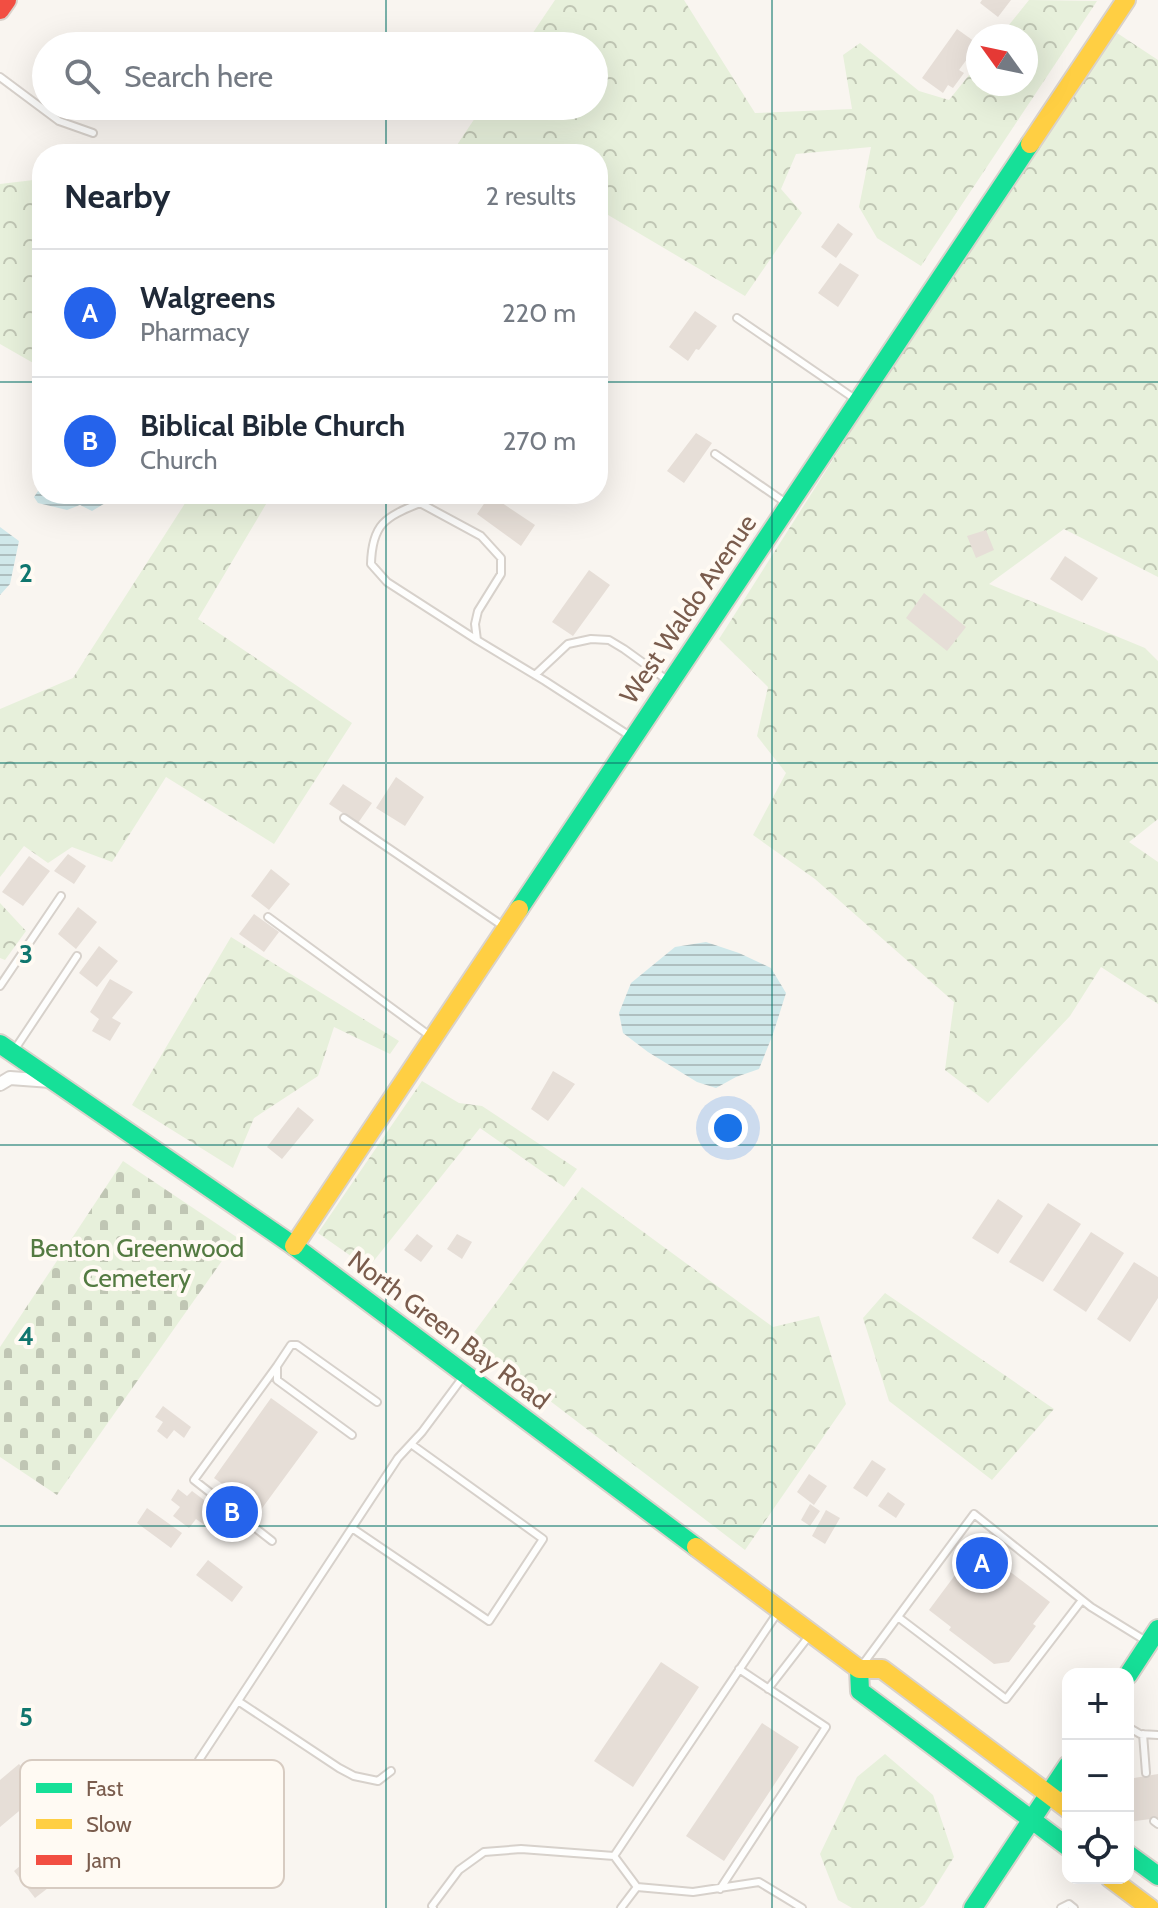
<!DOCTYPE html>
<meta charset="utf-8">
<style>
:root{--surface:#fff;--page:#f6f6f7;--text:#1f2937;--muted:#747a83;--line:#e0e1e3;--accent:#2563eb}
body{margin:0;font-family:Cabin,sans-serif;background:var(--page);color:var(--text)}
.controls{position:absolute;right:24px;bottom:24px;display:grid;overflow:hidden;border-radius:16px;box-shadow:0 8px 32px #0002}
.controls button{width:72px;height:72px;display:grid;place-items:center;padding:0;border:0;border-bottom:2px solid var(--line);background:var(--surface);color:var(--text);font:40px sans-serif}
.compass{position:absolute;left:966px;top:24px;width:72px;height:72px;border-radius:50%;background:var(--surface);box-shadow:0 8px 32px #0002;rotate:303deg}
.you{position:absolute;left:728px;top:1128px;width:28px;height:28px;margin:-20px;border:6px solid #fff;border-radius:50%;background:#1a73e8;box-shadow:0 0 0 12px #1a73e833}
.badge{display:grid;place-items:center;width:52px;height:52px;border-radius:50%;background:var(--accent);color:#fff;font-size:26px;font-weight:700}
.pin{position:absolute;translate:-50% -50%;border:4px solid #fff;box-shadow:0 2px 8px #0006}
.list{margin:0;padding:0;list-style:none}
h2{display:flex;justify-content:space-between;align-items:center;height:104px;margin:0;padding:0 32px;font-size:34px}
h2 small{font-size:26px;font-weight:400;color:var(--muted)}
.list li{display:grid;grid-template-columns:52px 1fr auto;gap:24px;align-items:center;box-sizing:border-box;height:128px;padding:0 32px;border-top:2px solid var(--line)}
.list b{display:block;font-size:30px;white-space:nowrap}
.list p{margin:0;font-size:26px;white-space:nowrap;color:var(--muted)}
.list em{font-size:26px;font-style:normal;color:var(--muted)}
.icon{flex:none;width:44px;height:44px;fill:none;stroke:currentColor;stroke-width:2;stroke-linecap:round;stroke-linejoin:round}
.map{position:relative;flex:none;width:1158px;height:1908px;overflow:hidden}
.search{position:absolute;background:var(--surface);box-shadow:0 8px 32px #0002;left:32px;top:32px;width:576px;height:88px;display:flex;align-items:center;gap:20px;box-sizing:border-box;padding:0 28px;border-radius:44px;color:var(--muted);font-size:30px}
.panel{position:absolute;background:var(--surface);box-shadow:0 8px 32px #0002;left:32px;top:144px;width:576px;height:360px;border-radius:32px}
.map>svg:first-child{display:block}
</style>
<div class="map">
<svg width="1158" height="1908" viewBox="0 0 1158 1908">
<defs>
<pattern id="forest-crowns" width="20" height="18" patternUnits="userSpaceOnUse" patternTransform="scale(2)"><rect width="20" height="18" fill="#e7f0db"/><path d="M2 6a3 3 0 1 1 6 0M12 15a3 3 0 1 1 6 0" fill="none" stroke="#c0c6b4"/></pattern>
<pattern id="cemetery-stones" width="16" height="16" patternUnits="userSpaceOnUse" patternTransform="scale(2)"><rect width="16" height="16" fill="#e7f0db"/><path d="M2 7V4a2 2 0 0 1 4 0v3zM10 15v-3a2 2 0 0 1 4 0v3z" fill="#c0c6b4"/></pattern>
<pattern id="water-rules" width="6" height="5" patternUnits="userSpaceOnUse" patternTransform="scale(2)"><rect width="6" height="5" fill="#d0e8ea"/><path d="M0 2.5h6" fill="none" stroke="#aebfc0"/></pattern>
</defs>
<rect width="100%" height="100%" fill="#f9f5f0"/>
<!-- forest -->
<path fill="url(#forest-crowns)" d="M555,0H684L755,113L852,109L843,55L860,43L919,91L949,100L978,64V84H1026V36H1000L1029,0L1097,1L921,266L877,238L859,207L871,147L796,154L781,189L802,213L745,296L598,209V154H451L483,106H594V46H524Z
M1108,27L1158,60V577L1064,529L989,584L1145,648L1158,661V819L1129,842L1158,862V1004L1101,967L1070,1016L988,1103L945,1070L954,1002L815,879L753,835L786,773L757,736L768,687L719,639Z
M42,179V368L0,344V184Z
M191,494H272L198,619L352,723L274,844L166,777L112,862L72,847L48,863L24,846L0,877V709L73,678Z
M0,903L26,931L5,960L0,958Z
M231,937L399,1041L390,1054L334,1027L318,1076L254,1118L233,1168L132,1105Z
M422,1081L459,1103L482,1106L577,1169L564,1187L480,1128L368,1268L318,1233Z
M582,1187L773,1327L819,1316L846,1404L745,1550L469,1339Z
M885,1293L1054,1409L992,1480L889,1401L863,1318Z
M885,1754L933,1795L954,1857L924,1905L919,1908H852L838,1900L820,1854L857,1777Z"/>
<!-- cemetery -->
<path fill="url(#cemetery-stones)" d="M123,1161L238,1238L57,1495L0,1457V1347Z"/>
<!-- water -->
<path fill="url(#water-rules)" d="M42,485V494H111L107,502L92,511L80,505L67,510L38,503L34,497Z
M0,527L19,541L10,584L0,595Z
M706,942L739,953L771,968L786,993L773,1034L759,1069L736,1077L716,1088L697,1082L648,1052L623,1033L619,1013L631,983L675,947Z"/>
<!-- building -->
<path fill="#e6ded7" d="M982,0H1011L998,17L980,3Z
M957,29L978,44L959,70L964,73L953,88L948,85L943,93L922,78Z
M838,223L853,234L836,258L821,247Z
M840,263L859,275L838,307L818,293Z
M695,311L717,326L699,350L696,349L688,361L669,347Z
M696,433L712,443L684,483L667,471Z
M490,495L535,525L521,546L477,514Z
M986,530L994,550L976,558L967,536Z
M1065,556L1098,578L1082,601L1050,579Z
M589,570L610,585L573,636L552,622Z
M924,593L966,627L947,651L906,618Z
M396,777L424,797L405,826L376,808Z
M343,784L372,803L358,823L329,804Z
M68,854L86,866L74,884L54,871Z
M29,856L50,871L23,906L2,892Z
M271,869L290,884L269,910L251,896Z
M78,907L97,922L76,949L58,934Z
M254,914L279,932L264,952L239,934Z
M99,946L118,961L97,987L79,973Z
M110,979L133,992L112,1018L121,1023L110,1041L92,1031L99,1019L90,1012Z
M553,1071L575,1084L548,1121L531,1109Z
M298,1107L314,1120L282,1159L267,1147Z
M998,1199L1023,1216L998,1254L972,1238Z
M1048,1203L1081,1224L1043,1282L1009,1262Z
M1091,1232L1124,1253L1086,1312L1053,1290Z
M417,1234L433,1246L421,1262L404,1250Z
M457,1234L472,1242L462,1259L447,1249Z
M1134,1262L1158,1277V1298L1130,1342L1097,1319Z
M271,1398L318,1432L260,1511L214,1478Z
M163,1406L191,1427L184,1438L174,1430L167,1439L157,1431L163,1422L155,1417Z
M872,1460L886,1469L867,1497L853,1488Z
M809,1474L827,1486L814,1505L797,1492Z
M178,1489L187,1496L192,1491L208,1503L205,1508L215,1515L206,1526L196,1519L189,1528L173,1516L180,1507L171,1500Z
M888,1492L905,1504L896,1518L878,1506Z
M810,1504L820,1511L810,1526L801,1520Z
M147,1508L182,1533L171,1548L137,1523Z
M826,1510L840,1518L825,1544L812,1536Z
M988,1538L1005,1551L997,1562L1050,1602L1033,1624L1036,1626L1009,1662L994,1664L949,1630L951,1627L929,1610L976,1547L980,1550Z
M208,1560L243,1587L232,1602L196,1575Z
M661,1662L699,1687L633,1787L594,1761Z
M762,1723L799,1747L724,1861L686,1836Z
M19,1764L43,1791L0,1827V1780Z
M1158,1774V1818L1128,1822V1779Z
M71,1823L95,1852L35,1898L14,1871Z"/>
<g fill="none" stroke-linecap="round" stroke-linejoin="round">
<!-- lane casing -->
<g stroke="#d7d1cb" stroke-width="10">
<path id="lane" d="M0,77L59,121L93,133
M737,318L855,399
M715,454L786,503
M477,640L387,582L371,564C372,524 385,517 420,503L481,536L501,558V574L478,611L475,624L477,640L545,681L630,736
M535,675L568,644L591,639L609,640L624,649L667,680
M344,818L503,926
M268,917L430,1036
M0,986L61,896
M15,1049L77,956
M352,1435L277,1380V1366L291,1345H297L377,1402
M352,1528L489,1621L543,1539L411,1444
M272,1541L194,1480L277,1366
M778,1612L614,1856L637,1887L693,1892L759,1882L802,1908
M898,1617L1006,1699L1082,1600
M863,1664L974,1514L1091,1607L1146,1641
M768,1689L809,1636
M238,1701L339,1768L354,1776L378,1781L391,1771
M1128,1727L1140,1734L1158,1735
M1143,1734L1146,1773
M199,1760L398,1458L422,1432L463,1377
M1154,1821L1158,1824
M720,1889L826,1727L739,1669
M433,1908L432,1906L459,1870L484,1852L521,1849L614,1856
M621,1908L637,1887
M1061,1908L1069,1904L1074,1908"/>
</g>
<!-- street casing -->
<g stroke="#d7d1cb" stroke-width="16">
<path id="street" d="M0,1084L10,1078L51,1081"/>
</g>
<!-- fast casing -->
<g stroke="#d9d2cb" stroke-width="22">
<path id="fast" d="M519,909L1030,144
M0,1044L294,1246L696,1547
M859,1669L860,1691L1068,1847
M1128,1675L1158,1629
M1128,1854L1158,1876
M973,1908L1068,1765"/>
</g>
<!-- slow casing -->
<g stroke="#d9d2cb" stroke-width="22">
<path id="slow" d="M1030,144L1126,0
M294,1246L519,909
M696,1547L859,1669H882L1068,1809
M1110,1878L1150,1908"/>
</g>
<!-- jam casing -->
<g stroke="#d9d2cb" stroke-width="22">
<path id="jam" d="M0,10L7,0"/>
</g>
<!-- lane -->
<use href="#lane" stroke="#fefefd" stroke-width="6"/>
<!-- street -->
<use href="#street" stroke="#fefefd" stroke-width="12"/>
<!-- fast -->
<use href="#fast" stroke="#16e098" stroke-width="18"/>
<!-- slow -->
<use href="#slow" stroke="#ffcf43" stroke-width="18"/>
<!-- jam -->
<use href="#jam" stroke="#f24e42" stroke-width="18"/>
</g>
<!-- grid -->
<path fill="none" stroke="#0f766e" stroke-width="2" stroke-opacity="0.55" d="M386,0V46M772,0V1908M386,106V154M0,382H42M598,382H1158M386,494V1908M0,763H1158M0,1145H1158M0,1526H1158"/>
<g text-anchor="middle" stroke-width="8" stroke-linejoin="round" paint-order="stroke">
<!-- street labels -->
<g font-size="26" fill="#7a5c4d" stroke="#fffaf3">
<text transform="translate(688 609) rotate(-56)" y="9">West Waldo Avenue</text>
<text transform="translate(449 1330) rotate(37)" y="9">North Green Bay Road</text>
</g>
<!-- park labels -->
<g font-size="26" fill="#537a41" stroke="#fffaf3">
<text x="137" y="1257">Benton Greenwood<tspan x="137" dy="30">Cemetery</tspan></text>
</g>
</g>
<!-- legend -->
<rect x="20" y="1760" width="264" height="128" rx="12" fill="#fffaf3" stroke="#d7cbc1" stroke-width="2"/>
<rect x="36" y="1783" width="36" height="10" fill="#16e098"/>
<rect x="36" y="1819" width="36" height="10" fill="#ffcf43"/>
<rect x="36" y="1855" width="36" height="10" fill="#f24e42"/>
<g font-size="22" fill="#7a5c4d">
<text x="86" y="1796">Fast</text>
<text x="86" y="1832">Slow</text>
<text x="86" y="1868">Jam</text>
</g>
<g font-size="26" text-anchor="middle" font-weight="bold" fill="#0f766e" stroke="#fffaf3" stroke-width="8" stroke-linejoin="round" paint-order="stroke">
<text x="26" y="582">2</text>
<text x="26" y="963">3</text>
<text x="26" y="1345">4</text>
<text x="26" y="1726">5</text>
</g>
</svg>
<div class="controls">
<button>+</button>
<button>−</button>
<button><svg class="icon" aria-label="locate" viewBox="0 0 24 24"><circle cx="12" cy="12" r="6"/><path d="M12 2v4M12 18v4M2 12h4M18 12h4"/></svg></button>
</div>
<svg class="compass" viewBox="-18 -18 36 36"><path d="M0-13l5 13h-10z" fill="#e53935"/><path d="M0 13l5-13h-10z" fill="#747a83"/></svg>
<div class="you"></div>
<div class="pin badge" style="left:982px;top:1563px">A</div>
<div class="pin badge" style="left:232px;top:1512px">B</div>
<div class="search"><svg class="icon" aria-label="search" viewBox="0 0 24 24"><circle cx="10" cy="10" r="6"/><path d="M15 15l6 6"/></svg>Search here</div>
<section class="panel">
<h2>Nearby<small>2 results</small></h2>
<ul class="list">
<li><span class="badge">A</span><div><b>Walgreens</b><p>Pharmacy</p></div><em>220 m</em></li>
<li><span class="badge">B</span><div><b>Biblical Bible Church</b><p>Church</p></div><em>270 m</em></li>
</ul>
</section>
</div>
